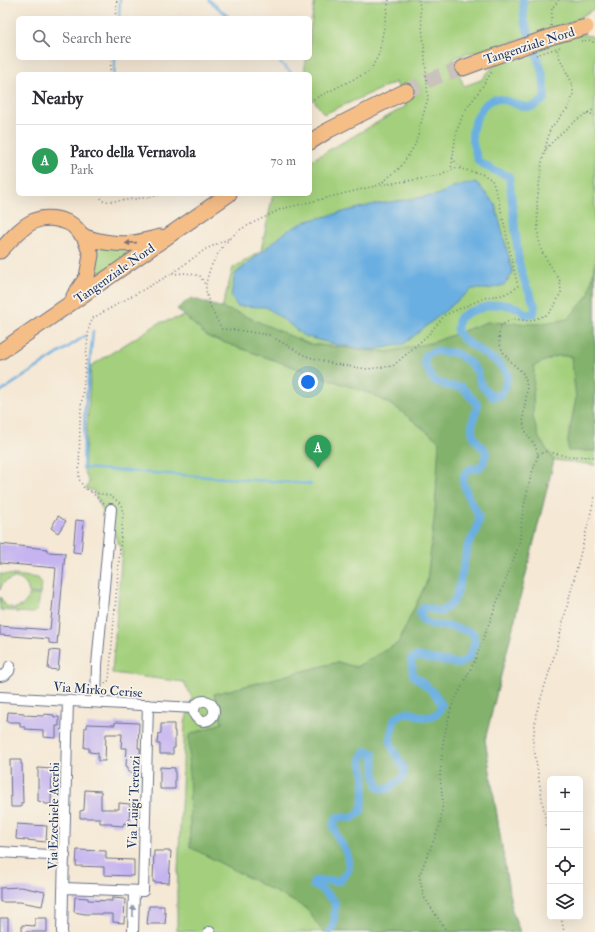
<!DOCTYPE html>
<meta charset="utf-8">
<style>
:root{--surface:#fff;--page:#f2f2f3;--text:#2b2b33;--muted:#7c7c81;--line:#e1e1e2;--accent:#2563eb}
body{margin:0;font-family:"IM FELL Double Pica",serif;background:var(--page);color:var(--text)}
.controls{position:absolute;right:12px;bottom:12px;display:grid;overflow:hidden;border-radius:6px;box-shadow:0 4px 16px #0002}
.controls button{width:36px;height:36px;display:grid;place-items:center;padding:0;border:0;border-bottom:1px solid var(--line);background:var(--surface);color:var(--text);font:20px sans-serif}
.you{position:absolute;left:308px;top:382px;width:14px;height:14px;margin:-10px;border:3px solid #fff;border-radius:50%;background:#1a73e8;box-shadow:0 0 0 6px #1a73e833}
.badge{display:grid;place-items:center;width:26px;height:26px;border-radius:50%;background:var(--accent);color:#fff;font-size:13px;font-weight:700}
.pin{position:absolute;translate:-50% -33px;filter:drop-shadow(0 1px 2px #0008)}
.pin::after{content:'';position:absolute;top:21px;width:14px;height:12px;background:inherit;clip-path:polygon(0 0,100% 0,50% 100%)}
.list{margin:0;padding:0;list-style:none}
h2{display:flex;justify-content:space-between;align-items:center;height:52px;margin:0;padding:0 16px;font-size:17px}
h2 small{font-size:13px;font-weight:400;color:var(--muted)}
.list li{display:grid;grid-template-columns:26px 1fr auto;gap:12px;align-items:center;box-sizing:border-box;height:72px;padding:0 16px;border-top:1px solid var(--line)}
.list b{display:block;font-size:15px;white-space:nowrap}
.list p{margin:0;font-size:13px;white-space:nowrap;color:var(--muted)}
.list em{font-size:13px;font-style:normal;color:var(--muted)}
.icon{flex:none;width:22px;height:22px;fill:none;stroke:currentColor;stroke-width:2;stroke-linecap:round;stroke-linejoin:round}
.map{position:relative;flex:none;width:595px;height:932px;overflow:hidden}
.search{position:absolute;background:var(--surface);box-shadow:0 4px 16px #0002;left:16px;top:16px;width:296px;height:44px;display:flex;align-items:center;gap:10px;box-sizing:border-box;padding:0 14px;border-radius:6px;color:var(--muted);font-size:15px}
.panel{position:absolute;background:var(--surface);box-shadow:0 4px 16px #0002;left:16px;top:72px;width:296px;height:124px;border-radius:6px}
.map>svg:first-child{display:block}
</style>
<div class="map">
<svg width="595" height="932" viewBox="0 0 595 932">
<rect width="100%" height="100%" fill="#f7f3e8"/>
<filter id="ink" filterUnits="userSpaceOnUse"><feTurbulence type="fractalNoise" baseFrequency=".025" numOctaves="2"/><feDisplacementMap in="SourceGraphic" scale="8" xChannelSelector="R" yChannelSelector="G"/><feConvolveMatrix kernelMatrix="1 2 1 2 8 2 1 2 1" color-interpolation-filters="sRGB"/></filter>
<filter id="wash" filterUnits="userSpaceOnUse"><feTurbulence type="fractalNoise" baseFrequency=".012" numOctaves="4" result="noise"/><feDisplacementMap in="SourceGraphic" scale="16" xChannelSelector="R" yChannelSelector="G"/><feGaussianBlur stdDeviation="0.9" result="paint"/><feColorMatrix in="noise" values="0 0 0 0 0 0 0 0 0 0 0 0 0 0 0 0 0 1.4 0 .05"/><feComposite in="paint" operator="in"/></filter>
<g filter="url(#wash)">
<rect width="100%" height="100%" fill="#f5e8d4"/>
<!-- green -->
<path fill="#a4d07d" stroke="#60806e" d="M315,0H595V8L573,22L489,50L468,53L453,59L464,86L481,80L496,63L580,34L595,37V465L554,460L485,740L512,911L520,932H214L177,931V893L185,723L192,698L184,682L112,673L122,551L93,490L86,489L89,482L84,471L91,366L159,323L189,315L222,308L233,268L261,251L273,194H310V161L406,106L396,82L324,114L310,95V74H304L306,58H310V31Z
M90,239L137,249L93,280Z
M0,574L14,575L13,579C6,580 2,583 0,590Z
M15,575L38,578L41,582L40,594L29,593C28,585 23,579 15,578Z
M29,595H40L37,611L33,613L15,612V608C23,607 27,602 29,595Z
M0,597L6,606L13,608V611L0,610Z"/>
<!-- forest -->
<path fill="#83b26c" stroke="#4f7065" d="M595,262V451H568V439L576,398L571,356H556L534,366L533,417L539,438L554,460L485,740L512,911L520,932H323L306,908L190,847L189,735L222,723L214,694L338,662L356,667L398,643L427,581L435,510L439,441L398,409L374,395L208,337L177,309L191,298L241,314L309,344L388,352L434,342L487,322L537,324L568,319L589,295Z"/>
<!-- water -->
<path fill="#6bafe1" stroke="#436fa0" d="M476,182L495,204L513,273L504,285L488,289H472L404,344L372,350L337,345L304,336L284,320L266,307L237,306L231,296L235,274L287,231L307,221L371,205L437,195L453,187Z"/>
<g fill="none" stroke-linecap="round" stroke-linejoin="round">
<!-- stream -->
<path stroke="#6bafe1" stroke-width="2.5" d="M209,0L230,18
M119,18L120,0
M275,58L293,74
M114,74L115,58
M93,331L85,410L83,468L311,484
M0,392L85,336"/>
<!-- canal -->
<path stroke="#6bafe1" stroke-width="8" d="M330,932L334,923L335,902L320,888L313,885L314,881H340L349,869L347,853L338,838L333,825L337,817L352,818L361,811L364,793V773L361,760L363,754L368,751L373,753L375,776L379,788L388,789L403,777L404,769L392,747L390,738L394,720L401,714L408,712L426,718L437,714L442,706C437,693 424,684 413,675L411,659L417,656L459,664L469,658L475,642L473,633L453,627L430,624L422,619L420,612L424,607L441,612L452,603L457,595L468,545L476,532L479,517L475,508L470,501L463,482L465,473L470,469L479,468L484,462L486,451C467,434 470,428 478,405L462,387L448,386L433,380L424,363L426,355L435,351L456,353L469,362L477,371L481,385L493,397L501,395L506,384L508,374L497,362L463,339L457,331L459,318L469,312L488,306L501,304L519,308L526,315L534,313L535,306L524,280L519,262L509,176L493,170L478,161C476,153 472,144 472,136C472,125 482,101 495,99C508,98 518,108 531,107C536,106 541,101 545,99L543,74L524,20L523,0"/>
</g>
<g id="blocks">
<!-- building -->
<path fill="#c5b4f0" d="M58,516L66,521L58,533L51,528Z
M76,520L84,521L81,553L73,552Z
M0,544L47,549V552L65,553L57,644L49,643V639L0,635V626L50,630L56,568L0,563Z
M50,650L60,651L58,670L48,669Z
M8,712L24,713V715L44,716V714L54,715V717H59V726H56V738L43,737V730L25,729V727H20V722H7Z
M115,722L139,723L138,748H140V755L139,773L128,772V767L126,766L127,748H121L122,734H106L105,761H98V753L89,752V748H84L85,727L87,728V724L115,725Z
M161,724H174V731H175V748H173V754H160V744H157L158,734L161,733Z
M10,760H21V764H22L23,803H21V807H11Z
M160,767L175,768V789H160Z
M38,768L52,769L51,804H45L44,802L38,801Z
M85,790L101,791V809H119V803L130,804L129,824L124,823L123,826L111,825V823H100V818H80V811L84,810Z
M17,824L47,826L46,842L16,839Z
M77,850L106,851V859L134,860V876L104,875V867L76,866Z
M154,851H171L169,883L153,882Z
M21,887L45,892L42,906L20,902H0V888Z
M75,897L88,898V900L112,901V898L125,899L124,923L113,922V914H85L74,912Z
M149,906H164V913H166L165,924H147Z
M0,918H8V932H0Z
M35,918H47V932H22V925L35,926Z"/>
</g>
</g>
<g filter="url(#ink)">
<use href="#blocks" fill-opacity="0" stroke="#677087" stroke-width="1"/>
<g fill="none" stroke-linecap="round" stroke-linejoin="round">
<!-- highway-tunnel -->
<path stroke="#c9c3bc" stroke-width="15" stroke-dasharray="15 8" stroke-linecap="butt" d="M406,91L434,78L463,68"/>
<!-- minor casing -->
<g stroke="#677087" stroke-width="12">
<path id="minor" d="M0,676L5,675L9,671L10,666
M0,697L194,708
M194 711a10 10 0 1 1 20 0a10 10 0 1 1-20 0Z
M96,702L97,665L111,509
M0,852L65,856
M64,888L143,891L148,705
M62,932L68,700
M133,932L134,891
M209,932H210"/>
</g>
<!-- highway casing -->
<g stroke="#677087" stroke-width="17">
<path id="highway" d="M463,68L490,58
M310,142L329,130L406,91
M0,251C22,228 35,209 69,223C76,226 79,234 85,237C98,242 120,245 133,243C142,242 151,239 160,237
M74,296L87,277L91,255L84,236
M0,352L229,194"/>
</g>
<!-- path -->
<path stroke="#677087" stroke-width="1.5" stroke-dasharray="1 3" stroke-linecap="butt" d="M115,18L117,0
M551,26L552,8L559,0
M589,40L595,43
M110,74L111,58
M310,101L370,71L379,54L389,0
M587,113L595,115
M546,149C560,133 575,119 595,109
M452,158L457,164L462,168
M451,171L456,133L464,112L480,90L493,70
M100,194L102,201C114,202 123,200 135,199C146,197 149,199 160,194
M230,238C218,251 208,268 206,285C205,298 216,319 222,329L237,330L269,335L306,356L334,364L367,369L393,366L428,335L445,315L487,297L503,295L518,287L499,201L492,180L482,174L457,168L439,176L381,185
M172,274L186,273L200,276L206,286
M538,455L547,451L565,456L595,457
M91,492L105,504
M105,684L109,680L123,513L121,504L111,496L96,493L84,488L79,479L80,419L89,327L93,318L171,274L206,249L230,238L241,229L281,209L379,185L400,168L415,145L428,98L424,45L419,0
M550,849L533,742L536,714L556,650L595,496
M561,917L564,932
M447,932L424,897L419,876L440,825L443,803L440,776L443,742L451,708L475,660L519,545L523,510L531,476L538,455C537,451 536,447 534,444C531,439 527,435 525,430C519,413 531,395 525,378C522,370 518,369 513,364C501,352 496,342 501,325L514,319L530,321L548,314L555,305L561,292L560,281L542,252L538,236L537,202L542,162L550,129L569,107L573,95V85L560,59L556,47"/>
<!-- minor -->
<use href="#minor" stroke="#fff" stroke-width="10"/>
<!-- highway -->
<use href="#highway" stroke="#f6be87" stroke-width="15"/>
<!-- highway-bridge casing -->
<g stroke="#677087" stroke-width="17" stroke-linecap="butt">
<path id="highway-bridge" d="M490,58L553,36L586,27"/>
</g>
<!-- path-bridge -->
<path stroke="#677087" stroke-width="1.5" stroke-dasharray="1 3" stroke-linecap="butt" d="M581,41L589,40
M536,55L560,47"/>
<!-- highway-bridge -->
<use href="#highway-bridge" stroke="#f6be87" stroke-width="15"/>
</g>
<!-- one-way arrows -->
<defs><path id="oneway-solid" d="M-6-.8H1V-3.2L6.5 0L1 3.2V.8H-6Z"/></defs>
<use fill="#7e6f70" href="#oneway-solid" transform="translate(131 243) rotate(176)"/>
<use fill="#8d97ae" href="#oneway-solid" transform="translate(133 911) rotate(-88)"/>
</g>
<g text-anchor="middle" stroke-width="3.5" stroke-linejoin="round" paint-order="stroke">
<!-- street labels -->
<g font-size="13" fill="#1b2f5e" stroke="#f7f3e8">
<text transform="translate(529 45) rotate(-18)" y="5">Tangenziale Nord</text>
<text transform="translate(114 273) rotate(-35)" y="5">Tangenziale Nord</text>
<text transform="translate(98 689) rotate(4)" y="5">Via Mirko Cerise</text>
<text transform="translate(133 802) rotate(-88)" y="5">Via Luigi Terenzi</text>
<text transform="translate(53 816) rotate(-89)" y="5">Via Ezechiele Acerbi</text>
</g>
</g>
</svg>
<div class="controls">
<button>+</button>
<button>−</button>
<button><svg class="icon" aria-label="locate" viewBox="0 0 24 24"><circle cx="12" cy="12" r="6"/><path d="M12 2v4M12 18v4M2 12h4M18 12h4"/></svg></button>
<button><svg class="icon" aria-label="layers" viewBox="0 0 24 24"><path d="M12 4l9 5-9 5-9-5zM3 14l9 5 9-5"/></svg></button>
</div>
<div class="you"></div>
<div class="pin badge" style="left:318px;top:468px;background:#2e9e5b">A</div>
<div class="search"><svg class="icon" aria-label="search" viewBox="0 0 24 24"><circle cx="10" cy="10" r="6"/><path d="M15 15l6 6"/></svg>Search here</div>
<section class="panel">
<h2>Nearby<small></small></h2>
<ul class="list">
<li><span class="badge" style="background:#2e9e5b">A</span><div><b>Parco della Vernavola</b><p>Park</p></div><em>70 m</em></li>
</ul>
</section>
</div>
